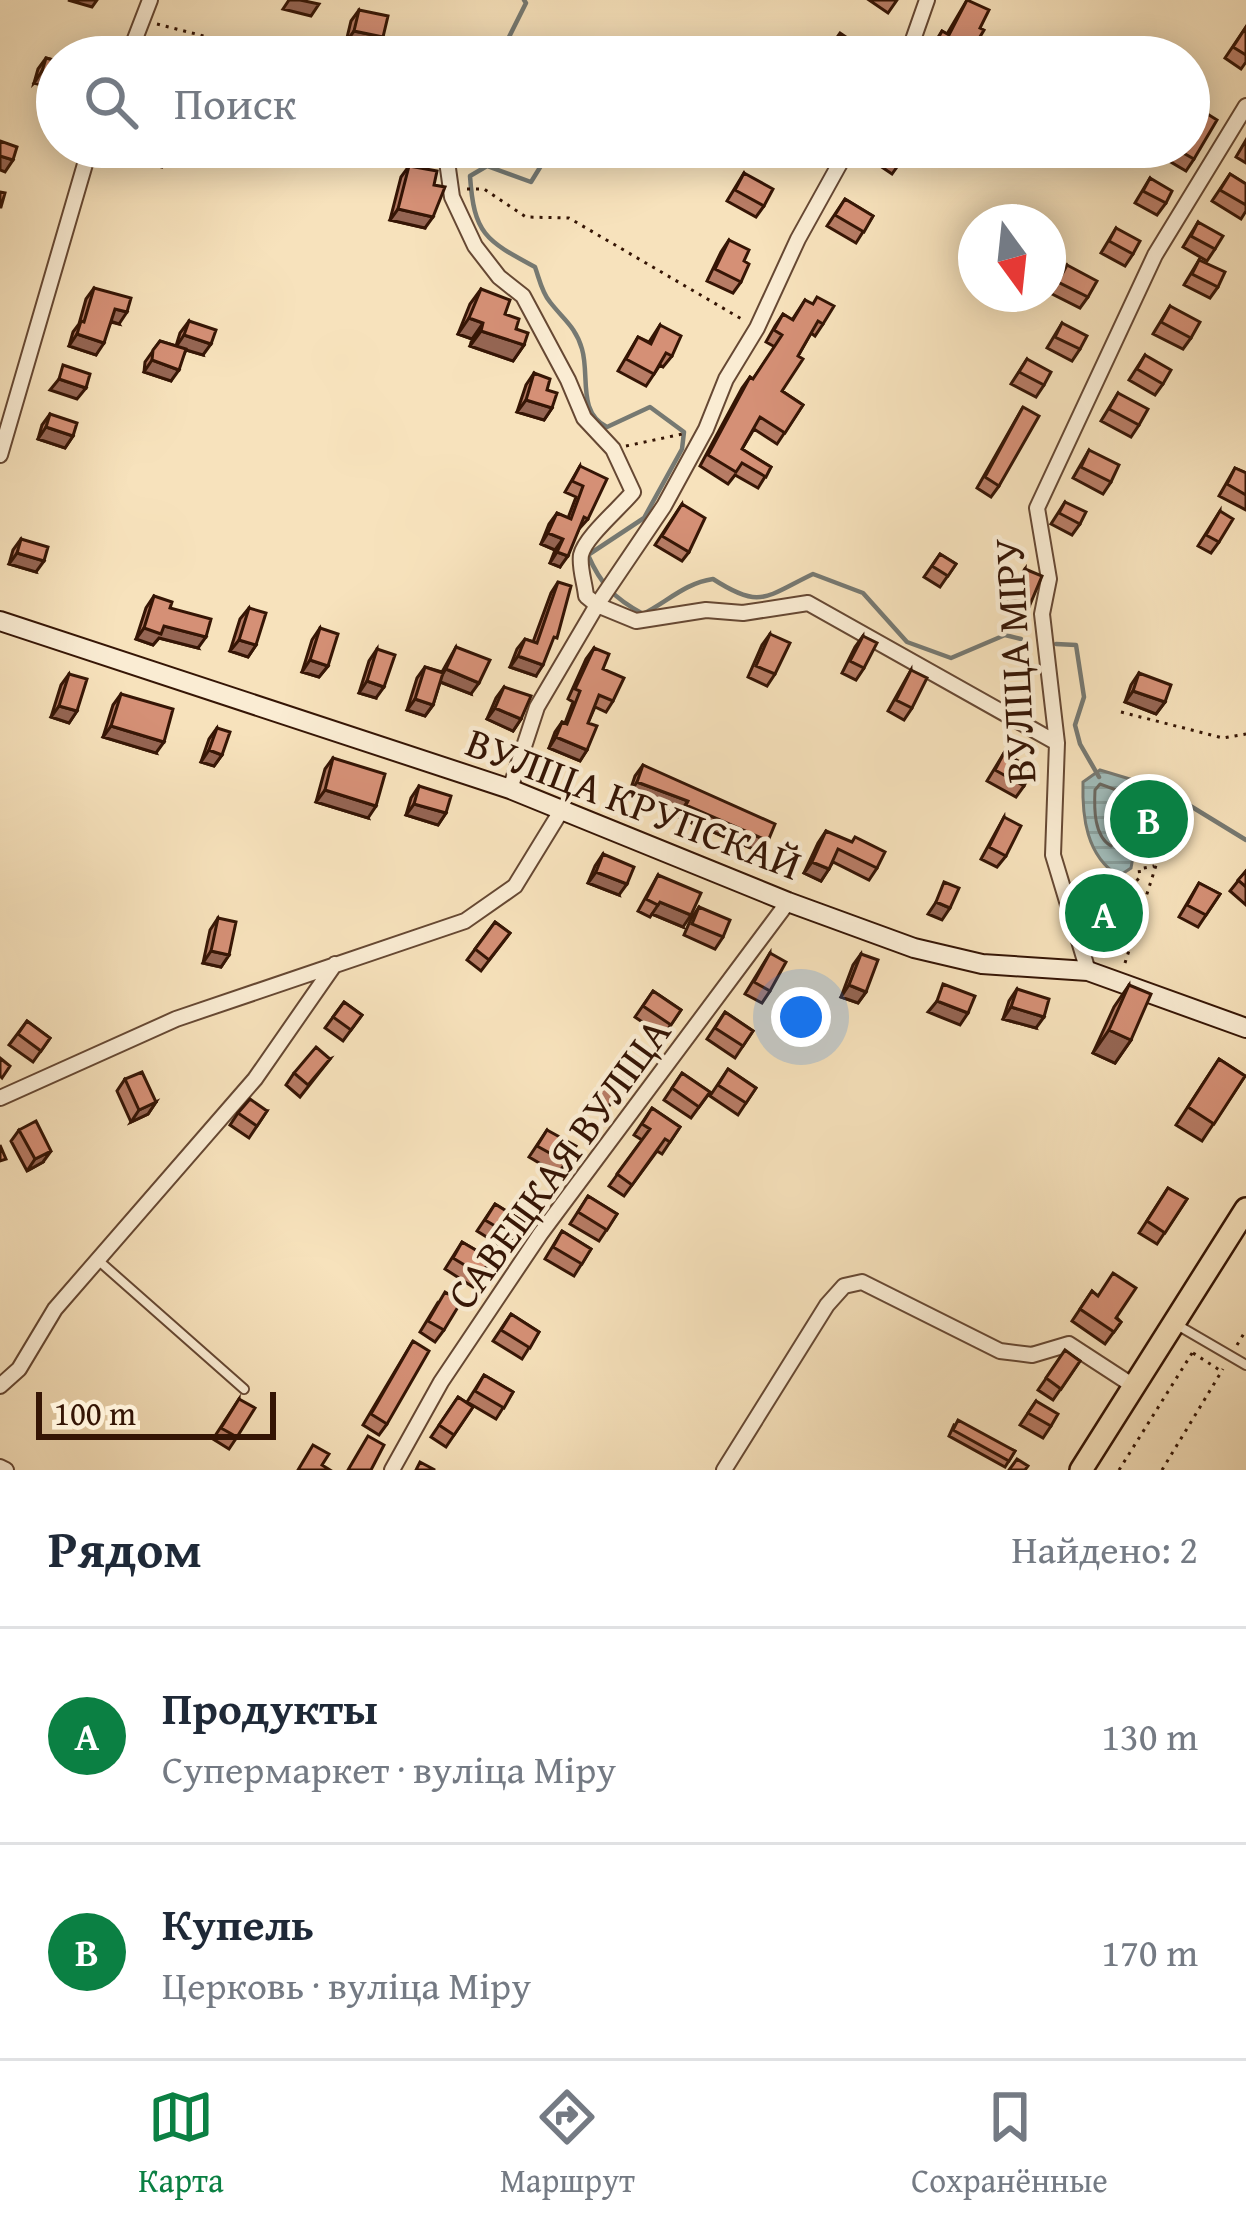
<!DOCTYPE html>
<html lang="ru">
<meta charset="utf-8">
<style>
:root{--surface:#fff;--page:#f2f2f3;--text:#1f2937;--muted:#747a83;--line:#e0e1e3;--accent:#0b8043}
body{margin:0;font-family:"Gentium Book Plus",serif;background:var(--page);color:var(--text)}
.compass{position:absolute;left:958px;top:204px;width:108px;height:108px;border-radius:50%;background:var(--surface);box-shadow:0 6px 30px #0003;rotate:165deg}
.scale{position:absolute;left:36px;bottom:30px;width:240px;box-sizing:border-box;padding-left:12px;border:6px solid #351505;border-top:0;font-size:33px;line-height:42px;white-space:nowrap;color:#351505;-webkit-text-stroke:9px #faecd3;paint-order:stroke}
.you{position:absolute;left:801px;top:1017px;width:42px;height:42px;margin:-30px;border:9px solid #fff;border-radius:50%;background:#1a73e8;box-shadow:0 0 0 18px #1a73e833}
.badge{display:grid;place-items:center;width:78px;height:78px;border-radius:50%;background:var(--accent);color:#fff;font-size:39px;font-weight:700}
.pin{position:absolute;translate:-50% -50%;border:6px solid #fff;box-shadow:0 3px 12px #0006}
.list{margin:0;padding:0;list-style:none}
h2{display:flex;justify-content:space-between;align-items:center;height:156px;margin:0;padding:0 48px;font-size:51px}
h2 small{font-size:39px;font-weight:400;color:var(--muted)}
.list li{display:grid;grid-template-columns:78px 1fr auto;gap:36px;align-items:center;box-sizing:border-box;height:216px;padding:0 48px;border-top:3px solid var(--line)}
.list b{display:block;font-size:45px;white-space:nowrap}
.list p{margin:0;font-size:39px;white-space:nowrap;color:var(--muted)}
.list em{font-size:39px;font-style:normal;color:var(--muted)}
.icon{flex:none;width:66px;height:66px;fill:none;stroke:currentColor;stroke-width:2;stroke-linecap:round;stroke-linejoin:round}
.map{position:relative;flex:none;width:1246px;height:1470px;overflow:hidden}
.search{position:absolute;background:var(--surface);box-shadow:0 6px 30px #0003;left:36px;right:36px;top:36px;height:132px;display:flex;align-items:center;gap:30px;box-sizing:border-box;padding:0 42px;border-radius:66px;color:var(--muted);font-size:45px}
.sheet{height:588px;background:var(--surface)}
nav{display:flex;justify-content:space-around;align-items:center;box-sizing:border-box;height:168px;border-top:3px solid var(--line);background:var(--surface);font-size:33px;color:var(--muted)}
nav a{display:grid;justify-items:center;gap:6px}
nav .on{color:var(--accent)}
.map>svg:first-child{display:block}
</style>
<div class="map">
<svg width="1246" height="1470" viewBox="0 0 1246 1470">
<defs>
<pattern id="water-rules" width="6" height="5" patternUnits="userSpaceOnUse" patternTransform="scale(3)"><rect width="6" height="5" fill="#a1bcba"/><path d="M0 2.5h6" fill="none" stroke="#8ba19e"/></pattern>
</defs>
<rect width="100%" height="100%" fill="#f7e2bc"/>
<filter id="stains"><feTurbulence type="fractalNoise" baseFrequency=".00167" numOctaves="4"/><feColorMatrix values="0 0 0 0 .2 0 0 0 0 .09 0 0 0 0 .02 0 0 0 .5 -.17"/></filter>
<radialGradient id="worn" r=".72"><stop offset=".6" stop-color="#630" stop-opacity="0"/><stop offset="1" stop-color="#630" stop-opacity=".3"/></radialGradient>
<!-- water -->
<path fill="url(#water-rules)" stroke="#767972" stroke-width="3" fill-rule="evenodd" d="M1100,770L1183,795L1164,834L1165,841L1142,859L1133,857L1131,868L1119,876C1086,856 1082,816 1083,782ZM1131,809L1162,815L1154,836L1141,847L1131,846L1124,826Z"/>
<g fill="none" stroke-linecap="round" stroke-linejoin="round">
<!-- shore -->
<path stroke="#6b6860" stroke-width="3" d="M1100,784L1127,794L1112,822L1116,840L1111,846C1094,836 1094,809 1095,790Z"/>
<!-- stream -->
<path stroke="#767972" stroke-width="4.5" d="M524,0L526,3L509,37L543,57
M541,147L547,156L531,182L487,166L470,176C474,234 485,240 535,267C539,278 542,293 550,302C563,319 576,327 582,349C590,376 577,412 607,427L650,407L684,432L682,449L644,518L588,555C601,585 614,598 643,614C667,602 685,583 713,579C761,610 765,597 813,574L863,593L907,642L951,658L1005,635L1021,639
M1056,644L1076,645L1084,697L1075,725L1080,744L1099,777
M1179,799L1246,840"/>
<!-- lane casing -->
<g stroke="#664833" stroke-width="12">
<path id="lane" d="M99,1261L244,1389
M1179,1326L1246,1365"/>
</g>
<!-- street casing -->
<g stroke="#664833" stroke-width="18">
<path id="street" d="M128,57L150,0
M907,57L927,0
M445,147L452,197L475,246L499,277L523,296L568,380L584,418L613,449L633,492C620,508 585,537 581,555C579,567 585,584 586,596L597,605L636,621L706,610L743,613L808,603L1057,743
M0,455L90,147
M510,789L537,707L597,605L664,506L706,429L726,379L757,328L798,239L849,147
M1088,971L1053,855L1057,743L1042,614L1049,579L1037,508L1155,255L1246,106
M0,1098L176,1019L465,921L515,886L561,811
M0,1386L19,1369L55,1309L255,1079L335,964
M0,1467L6,1470
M392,1470L441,1382L541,1233L788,902
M724,1470L827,1305L844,1286L862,1282L1000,1351L1032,1355L1069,1344L1132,1385"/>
</g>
<!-- secondary casing -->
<g stroke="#351505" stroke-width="22">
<path id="secondary" d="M0,621L510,789L788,902L914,948L982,964L1088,971L1246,1028"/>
</g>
<!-- primary casing -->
<g stroke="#351505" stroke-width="26">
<path id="primary" d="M1081,1470L1246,1209"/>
</g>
<!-- path -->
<path stroke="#351505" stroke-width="3" stroke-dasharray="3 6" stroke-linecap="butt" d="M157,24L286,57
M467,189H484L526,217L569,218L745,321
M626,446L687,433
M1121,712L1223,738L1246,734
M1144,902L1132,886L1140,877L1139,869L1154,866
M1125,963L1159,856L1147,840
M1237,1345L1246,1330
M1193,1353L1221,1371
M1119,1470L1194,1350
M1162,1470L1223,1369"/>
<!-- lane -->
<use href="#lane" stroke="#faecd3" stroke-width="8"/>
<!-- street -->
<use href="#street" stroke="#faecd3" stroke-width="14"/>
<!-- secondary -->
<use href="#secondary" stroke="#faecd3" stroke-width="18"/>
<!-- primary -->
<use href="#primary" stroke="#f7e2bc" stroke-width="21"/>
</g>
<!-- wall -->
<path fill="#b77c65" stroke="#351505" stroke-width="3" d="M869,0H897L888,13Z
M967,0L980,28L968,57H931L927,55L942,31L947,34Z
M359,10L375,49L346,42L351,21Z
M1246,27V62L1241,69L1225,58Z
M46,58L57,61L34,83L38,69Z
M1201,110L1194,159L1186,171L1169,161L1178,147H1189V129Z
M1246,140V163L1236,157Z
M786,147H808L801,157Z
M878,147L909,150L892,174L870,159Z
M409,166L434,185L425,228L390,220L401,177Z
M744,173L764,206L756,217L727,201Z
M1230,174L1246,184V211L1241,219L1212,201Z
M1150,178L1166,203L1157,215L1135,203Z
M845,199L873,216L856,243L827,226Z
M1198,222L1215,249L1207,261L1183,247Z
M1116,228L1133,254L1125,266L1101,253Z
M729,240L744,261L741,282L733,293L707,281L721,252Z
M1199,260L1218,287L1210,298L1184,285Z
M1067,265L1088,297L1080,308L1050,293Z
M94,288L119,324L111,322L96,355L69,346L73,332L79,324L86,299Z
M481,289L505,314L524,345L513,361L470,346L472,339L458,334L470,304Z
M805,300L823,324L815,336L811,333L798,356L782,391L803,405L777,444L754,429L742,449L771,467L758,488L735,475L728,484L700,466L742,388L750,377L753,379L775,347L766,342L775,326L783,314L792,320Z
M1170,306L1191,338L1183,349L1153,334Z
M189,321L203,355L186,350L171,381L144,372L145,362L160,341L176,346L180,333Z
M1062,323L1080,349L1072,361L1047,348Z
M660,325L672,356L663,367L660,365L646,386L618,371L638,337L649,342Z
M1145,355L1163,384L1155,395L1129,380Z
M1027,359L1044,385L1036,397L1011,384Z
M534,373L547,390L552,408L544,420L517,412L526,385Z
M1118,393L1139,425L1131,437L1101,421Z
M1023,407L999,486L991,497L977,488Z
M50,414L73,436L65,448L38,439L42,425Z
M1089,450L1111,482L1103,494L1073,478Z
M580,466L588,519L579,529L560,567L550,563L555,550L541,544L549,524L557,513L568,518L576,497L565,492Z
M1235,468L1246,473V510L1219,496Z
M1065,502L1080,524L1072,535L1051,524Z
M682,504L689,552L682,561L655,545Z
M1220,511L1219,542L1211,553L1198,546Z
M21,539L36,572L9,564L13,550Z
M940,554L956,564L940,587L924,577Z
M1025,569L1021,618L1004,611L1017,580Z
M558,582L536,676L510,667L517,649L525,639L533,642L551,593Z
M154,596L170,608L198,648L159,638L153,645L136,639L146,608Z
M249,608L256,645L248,657L230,651L240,619Z
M320,628L328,666L319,677L302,672L312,640Z
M770,634L775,674L767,686L748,677L762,645Z
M863,636L864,668L856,680L842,673L855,647Z
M456,647L471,694L440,682L433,705L425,716L407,710L417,678L425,667L442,672Z
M594,648L603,669L613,701L606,712L595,707L588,723L587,750L580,761L549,748L555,732L562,722L565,723L573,702L568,699L586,659Z
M377,649L376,698L359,693L369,661Z
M911,670L912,708L904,720L888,711Z
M1139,673L1165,702L1156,714L1125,702L1131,685Z
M69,674L77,711L69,723L51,717L61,685Z
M504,687L521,719L513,731L487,719L496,698Z
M121,694L156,753L103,737L113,705Z
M217,728L222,755L214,766L201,762L209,739Z
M1004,753L1024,786L1016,797L987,781Z
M333,758L368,818L316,802L325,769Z
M643,765L768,841L760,852L678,817L680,812L629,794L635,776Z
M419,786L446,813L438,825L406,815L411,798Z
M1149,799L1165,817L1157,829L1137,824L1141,810Z
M1004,817L1006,856L997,867L981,859Z
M826,831L877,868L869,880L833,862L821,881L804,873L818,843Z
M603,854L619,895L588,883L595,866Z
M1246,871V905L1230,891Z
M658,875L683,927L652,914L650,917L638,911Z
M1199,883L1220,894L1198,927L1179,917Z
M699,907L723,937L715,949L684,935L691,919Z
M218,918L229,955L221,967L203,963L210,930Z
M495,922L510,933L481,971L467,960Z
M770,953V991L762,1003L745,994Z
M861,954L866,992L858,1003L841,997L853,965Z
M1129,985L1131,1040L1115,1063L1093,1053L1114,1007Z
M1017,989L1036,1028L1003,1019L1009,1001Z
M653,991L681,1010L663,1036L635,1017Z
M344,1002L362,1015L343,1041L325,1028Z
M725,1012L753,1031L735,1058L707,1039Z
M27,1021L50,1038L33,1062L9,1045Z
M623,1056L637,1067L609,1106L594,1095Z
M330,1059L300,1097L286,1085L294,1073Z
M1219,1059L1245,1076L1202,1141L1176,1125Z
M728,1069L756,1088L738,1115L710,1096Z
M682,1073L710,1092L691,1118L664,1100Z
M125,1079L156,1102L148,1114L131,1122L117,1091Z
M652,1108L680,1127L662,1154L657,1151L624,1196L609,1186L642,1140L634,1135Z
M267,1111L249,1138L230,1125L238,1113Z
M19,1130L43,1162L27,1171L11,1141Z
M547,1130L566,1162L558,1174L529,1157Z
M1168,1188L1187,1199L1157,1244L1139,1233Z
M588,1196L617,1214L599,1241L570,1224Z
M495,1204L524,1222L506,1249L477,1231Z
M562,1231L591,1249L574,1276L545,1259Z
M462,1242L491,1259L473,1287L445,1269Z
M1092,1291L1121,1322L1105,1344L1072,1321Z
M437,1304L444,1330L435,1342L420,1332Z
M511,1314L539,1332L522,1359L493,1341Z
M413,1341L387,1424L379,1435L363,1425Z
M1065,1351L1080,1361L1053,1400L1038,1390Z
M484,1375L513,1392L496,1419L467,1402Z
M458,1397L473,1407L446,1447L431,1437Z
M239,1399L237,1437L229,1449L213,1439Z
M1036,1401L1051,1426L1043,1438L1020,1425Z
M954,1425L1015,1451L1005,1467L949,1436Z"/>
<!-- shaded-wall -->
<path fill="#956553" stroke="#351505" stroke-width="3" d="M68,0H97L92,7Z
M289,0H300L319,4L311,16L283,9Z
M354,31L383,37L375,49L346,42Z
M42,71L57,76V89L34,83Z
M382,147H407L404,152Z
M142,149L170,155L162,167L134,160Z
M0,156L13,160L5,172L0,170Z
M398,209L433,217L425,228L390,220Z
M115,309L127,312L119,324L107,320Z
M469,318L483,323L472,339L458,334Z
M481,331L524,345L513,361L470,346Z
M77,334L104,343L96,355L69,346Z
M184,335L211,344L203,355L176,347Z
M152,360L179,370L171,381L144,372Z
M59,379L86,388L77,399L50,390Z
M526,400L552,408L544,420L517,412Z
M46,427L73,436L65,448L38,439Z
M548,533L563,539L555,550L541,544Z
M557,552L568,556L560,567L550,563Z
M17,553L44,561L36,572L9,564Z
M1012,599L1029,607L1021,618L1004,611Z
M164,626L206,637L198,648L159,638L153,645L136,639L144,628Z
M239,640L256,645L248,657L230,651Z
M518,656L543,665L536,676L510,667Z
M310,660L328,666L319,677L302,672Z
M446,669L479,683L471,694L438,681Z
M367,681L384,687L376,698L359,693Z
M1133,691L1165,702L1156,714L1125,702Z
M415,699L433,705L425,716L407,710Z
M59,706L77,711L69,723L51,717Z
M495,708L521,719L513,731L487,719Z
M111,726L164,742L156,753L103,737Z
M556,737L587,750L580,761L549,748Z
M209,750L222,755L214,766L201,762Z
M637,782L688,801L680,812L629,794Z
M325,790L376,806L368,818L316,802Z
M414,804L446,813L438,825L406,815Z
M686,805L768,841L760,852L678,817Z
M1145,813L1165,817L1157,829L1137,824Z
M812,862L829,869L821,881L804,873Z
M596,872L627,884L619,895L588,883Z
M660,902L691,915L683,927L652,914Z
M936,902L950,908L942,920L928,914Z
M211,951L229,955L221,967L203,963Z
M849,985L866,992L858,1003L841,997Z
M937,1001L968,1013L960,1025L928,1012Z
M1011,1007L1044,1017L1036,1028L1003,1019Z
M1109,1030L1131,1040L1115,1063L1093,1053Z
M156,1102L148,1114L131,1122L139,1110Z
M51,1151L43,1162L27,1171L35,1159Z"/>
<!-- building -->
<path fill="#d59076" stroke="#351505" stroke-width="3" d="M967,0L989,10L980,28L984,30L968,57H935L941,47L935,44L942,31L949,35Z
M359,10L388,16L383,37L354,31Z
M1246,27V55L1233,47Z
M840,33L856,44L852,50L858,55L856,57H832L826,53Z
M46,58L57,61V76L42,71Z
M1201,110L1217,120L1194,159L1178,150L1179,147H1189V131Z
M0,141L17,147L13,160L0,156Z
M143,147H172L170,155L142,149Z
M878,147H904L909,150L901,163Z
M409,166L437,171L434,185L445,187L433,217L398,209Z
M744,173L773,189L764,206L735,190Z
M1230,174L1246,184V205L1220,190Z
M1150,178L1172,191L1166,203L1143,191Z
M0,192L5,193L1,207H0Z
M845,199L873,216L864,232L835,215Z
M1198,222L1223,236L1215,249L1191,236Z
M1116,228L1140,241L1133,254L1109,241Z
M729,240L749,250L744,261L749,264L741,282L715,269Z
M1199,260L1225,272L1218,287L1192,274Z
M1067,265L1097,281L1088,297L1058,282Z
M94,288L131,298L127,312L115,309L104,343L77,334L81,321L84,322Z
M481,289L510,300L505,314L519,319L516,329L528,333L524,345L481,331L483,323L469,318Z
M817,297L834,306L823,324L818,321L798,356L803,359L782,391L803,405L785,433L760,417L742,449L771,467L766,477L742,463L736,472L708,455L750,377L753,379L782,335L774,330L783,314L793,320L805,300L813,304Z
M1170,306L1200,322L1191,338L1161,322Z
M189,321L216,330L211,344L184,335Z
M1062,323L1087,336L1080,349L1055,337Z
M660,325L681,336L672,356L666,353L654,374L626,359L638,337L651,344Z
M160,341L186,349L179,370L152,360L153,350Z
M1145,355L1171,370L1163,384L1137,369Z
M1027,359L1051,372L1044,385L1019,372Z
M63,365L90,374L86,388L59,379Z
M534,373L550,379L547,390L557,393L552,408L526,400Z
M1118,393L1148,409L1139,425L1109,409Z
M1023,407L1039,416L999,486L985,477Z
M50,414L77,423L73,436L46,427Z
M1089,450L1119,465L1111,482L1081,467Z
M580,466L607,479L588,519L584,517L568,556L557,552L563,539L548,533L557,513L571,519L583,486L572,481Z
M1235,468L1246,473V495L1227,484Z
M1065,502L1086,512L1080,524L1059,513Z
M682,504L705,518L689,552L662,536Z
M1220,511L1233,519L1219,542L1206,535Z
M21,539L48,547L44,561L17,553Z
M940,554L956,564L948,576L932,566Z
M1025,569L1042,576L1029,607L1012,599Z
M558,582L571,586L557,638L554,637L543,665L518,656L525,639L537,643Z
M154,596L172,602L170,608L211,619L206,637L164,626L161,634L144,628Z
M249,608L266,613L256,645L239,640Z
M320,628L338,634L328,666L310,660Z
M770,634L790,643L775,674L756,666Z
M863,636L877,643L864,668L850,661Z
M456,647L490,660L479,683L446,669Z
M594,648L609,654L603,669L624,678L613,701L599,695L588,723L597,726L587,750L556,737L562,722L567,724L580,691L575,689Z
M377,649L395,655L384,687L367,681Z
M425,667L443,673L433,705L415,699Z
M911,670L927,678L912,708L896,700Z
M1139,673L1171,685L1165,702L1133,691Z
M69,674L87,679L77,711L59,706Z
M504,687L531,696L521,719L495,708Z
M121,694L173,709L164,742L111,726Z
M217,728L230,732L222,755L209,750Z
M1004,753L1033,769L1024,786L995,770Z
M333,758L385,774L376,806L325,790Z
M643,765L775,824L768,841L686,805L688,801L637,782Z
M419,786L451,796L446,813L414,804Z
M1149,799L1170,803L1165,817L1145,813Z
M1004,817L1021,826L1006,856L989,847Z
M826,831L852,842L855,837L885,852L877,868L838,849L829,869L812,862Z
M603,854L634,867L627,884L596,872Z
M1246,871V887L1238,880Z
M658,875L701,893L691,915L660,902L658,905L646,899Z
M944,882L959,888L950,908L936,902Z
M1199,883L1220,894L1206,915L1187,905Z
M699,907L730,920L723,937L692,924Z
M218,918L236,922L229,955L211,951Z
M495,922L510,933L489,960L475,949Z
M770,953L786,962L770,991L754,982Z
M861,954L878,960L866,992L849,985Z
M943,984L975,996L968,1013L937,1001Z
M1129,985L1151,994L1131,1040L1109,1030Z
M1017,989L1049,999L1044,1017L1011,1007Z
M653,991L681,1010L671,1025L643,1006Z
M344,1002L362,1015L351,1030L333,1017Z
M725,1012L753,1031L743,1046L715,1028Z
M27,1021L50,1038L41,1051L18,1034Z
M316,1047L330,1059L308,1085L294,1073Z
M623,1056L637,1067L617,1094L602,1083Z
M0,1058L10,1066L2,1078L0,1076Z
M1219,1059L1245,1076L1214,1124L1188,1107Z
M728,1069L756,1088L746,1103L718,1085Z
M142,1072L156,1102L139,1110L125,1079Z
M682,1073L710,1092L699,1107L672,1088Z
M250,1099L267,1111L257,1126L238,1113Z
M652,1108L680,1127L670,1142L665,1139L632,1185L617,1174L650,1129L642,1124Z
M36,1121L51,1151L35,1159L19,1130Z
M547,1130L576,1146L566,1162L537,1146Z
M0,1145L6,1159L0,1161Z
M1168,1188L1187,1199L1165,1233L1147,1221Z
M588,1196L617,1214L607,1230L578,1212Z
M495,1204L524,1222L514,1237L485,1220Z
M562,1231L591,1249L582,1264L553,1247Z
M462,1242L491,1259L481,1275L453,1258Z
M1113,1273L1136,1288L1116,1318L1121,1322L1114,1332L1080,1309L1092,1291L1098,1296Z
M445,1292L461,1302L444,1330L428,1321Z
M511,1314L539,1332L530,1348L501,1330Z
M413,1341L429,1351L387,1424L371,1414Z
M1065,1350L1080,1361L1061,1389L1046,1378Z
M484,1375L513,1392L504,1408L475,1391Z
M458,1397L473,1407L454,1435L439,1425Z
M239,1399L255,1408L237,1437L221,1428Z
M1036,1401L1058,1414L1051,1426L1028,1413Z
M958,1420L1015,1451L1009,1461L953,1430Z
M368,1436L384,1445L371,1470H348Z
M313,1445L329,1454L322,1465L330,1470H298Z
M1017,1459L1028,1466L1025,1470H1009Z
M420,1462L435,1470H416Z"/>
<g text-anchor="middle" stroke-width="9" stroke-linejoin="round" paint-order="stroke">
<!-- street labels -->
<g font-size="42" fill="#351505" stroke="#faecd3">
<text transform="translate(1014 661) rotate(-93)" y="15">ВУЛІЦА МІРУ</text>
<text transform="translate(634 803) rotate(21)" y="15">ВУЛІЦА КРУПСКАЙ</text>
<text transform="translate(558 1163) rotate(-54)" y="15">САВЕЦКАЯ ВУЛІЦА</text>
</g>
</g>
<rect width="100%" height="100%" filter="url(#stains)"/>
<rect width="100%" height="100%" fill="url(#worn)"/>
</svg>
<svg class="compass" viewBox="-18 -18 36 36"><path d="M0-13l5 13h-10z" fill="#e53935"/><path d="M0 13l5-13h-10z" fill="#747a83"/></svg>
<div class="scale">100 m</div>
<div class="you"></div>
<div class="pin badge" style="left:1104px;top:913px">A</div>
<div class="pin badge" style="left:1149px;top:819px">B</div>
<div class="search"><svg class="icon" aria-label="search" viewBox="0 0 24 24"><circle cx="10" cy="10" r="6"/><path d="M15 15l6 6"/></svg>Поиск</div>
</div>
<section class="sheet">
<h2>Рядом<small>Найдено: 2</small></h2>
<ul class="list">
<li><span class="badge">A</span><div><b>Продукты</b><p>Супермаркет · вуліца Міру</p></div><em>130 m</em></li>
<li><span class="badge">B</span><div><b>Купель</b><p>Церковь · вуліца Міру</p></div><em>170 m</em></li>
</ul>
</section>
<nav>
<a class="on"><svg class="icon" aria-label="map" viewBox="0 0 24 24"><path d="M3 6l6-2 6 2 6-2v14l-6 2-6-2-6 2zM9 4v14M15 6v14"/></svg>Карта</a>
<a><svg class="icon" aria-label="directions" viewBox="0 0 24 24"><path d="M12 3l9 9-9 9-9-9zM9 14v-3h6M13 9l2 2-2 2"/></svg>Маршрут</a>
<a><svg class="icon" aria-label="saved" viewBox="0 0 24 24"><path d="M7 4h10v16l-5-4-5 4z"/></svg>Сохранённые</a>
</nav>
